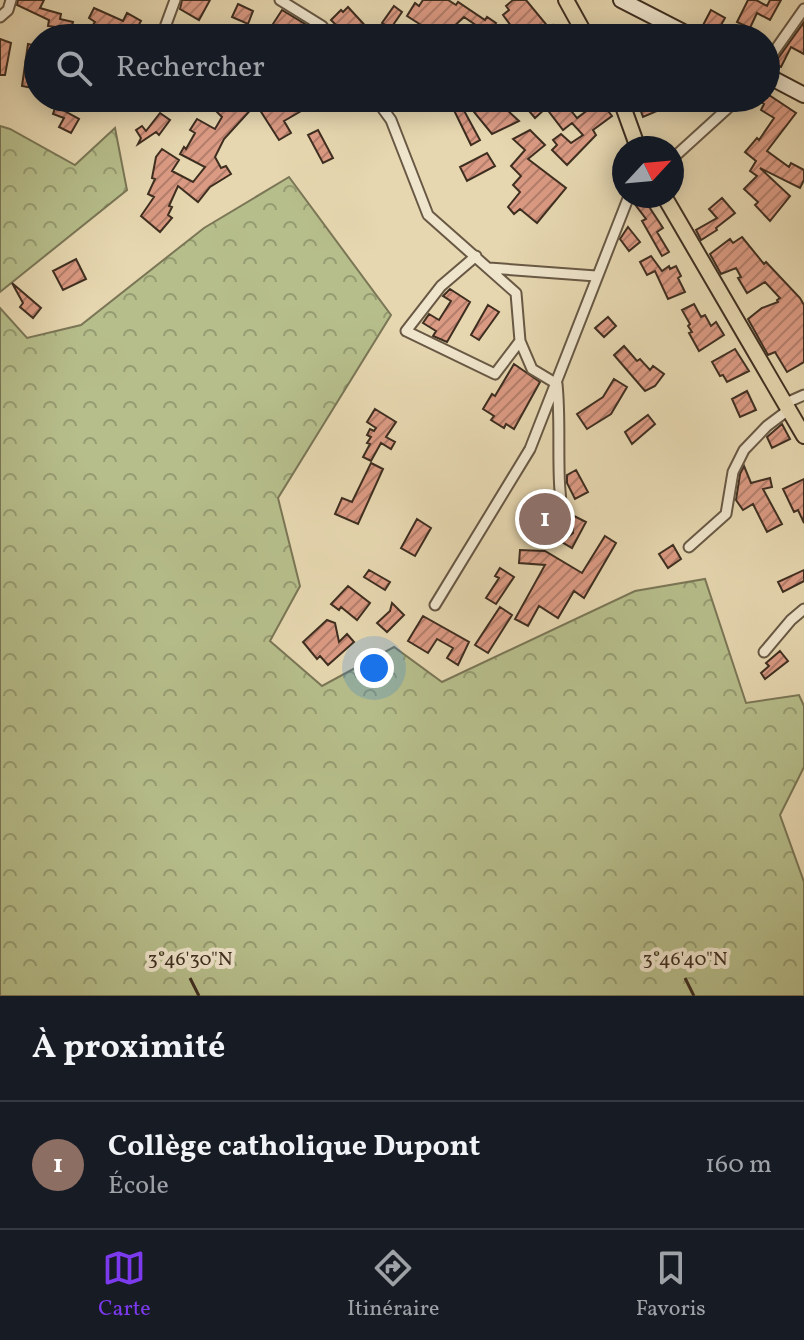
<!DOCTYPE html>
<html lang="fr">
<meta charset="utf-8">
<style>
:root{--surface:#171b24;--page:#20242c;--text:#f1f3f6;--muted:#9ea1a6;--line:#363941;--accent:#7c3aed}
body{margin:0;font-family:Vollkorn,serif;background:var(--page);color:var(--text)}
.compass{position:absolute;left:612px;top:136px;width:72px;height:72px;border-radius:50%;background:var(--surface);box-shadow:0 4px 20px #0003;rotate:64deg}
.you{position:absolute;left:374px;top:668px;width:28px;height:28px;margin:-20px;border:6px solid #fff;border-radius:50%;background:#1a73e8;box-shadow:0 0 0 12px #1a73e833}
.badge{display:grid;place-items:center;width:52px;height:52px;border-radius:50%;background:var(--accent);color:#fff;font-size:26px;font-weight:700}
.pin{position:absolute;translate:-50% -50%;border:4px solid #fff;box-shadow:0 2px 8px #0006}
.list{margin:0;padding:0;list-style:none}
h2{display:flex;justify-content:space-between;align-items:center;height:104px;margin:0;padding:0 32px;font-size:34px}
h2 small{font-size:26px;font-weight:400;color:var(--muted)}
.list li{display:grid;grid-template-columns:52px 1fr auto;gap:24px;align-items:center;box-sizing:border-box;height:128px;padding:0 32px;border-top:2px solid var(--line)}
.list b{display:block;font-size:30px;white-space:nowrap}
.list p{margin:0;font-size:26px;white-space:nowrap;color:var(--muted)}
.list em{font-size:26px;font-style:normal;color:var(--muted)}
.icon{flex:none;width:44px;height:44px;fill:none;stroke:currentColor;stroke-width:2;stroke-linecap:round;stroke-linejoin:round}
.map{position:relative;flex:none;width:804px;height:996px;overflow:hidden}
.search{position:absolute;background:var(--surface);box-shadow:0 4px 20px #0003;left:24px;right:24px;top:24px;height:88px;display:flex;align-items:center;gap:20px;box-sizing:border-box;padding:0 28px;border-radius:44px;color:var(--muted);font-size:30px}
.sheet{height:232px;background:var(--surface)}
nav{display:flex;justify-content:space-around;align-items:center;box-sizing:border-box;height:112px;border-top:2px solid var(--line);background:var(--surface);font-size:22px;color:var(--muted)}
nav a{display:grid;justify-items:center;gap:4px}
nav .on{color:var(--accent)}
.map>svg:first-child{display:block}
</style>
<div class="map">
<svg width="804" height="996" viewBox="0 0 804 996">
<defs>
<pattern id="forest-crowns" width="20" height="18" patternUnits="userSpaceOnUse" patternTransform="scale(2)"><rect width="20" height="18" fill="#b6be8b"/><path d="M2 6a3 3 0 1 1 6 0M12 15a3 3 0 1 1 6 0" fill="none" stroke="#959b71"/></pattern>
<pattern id="building-hatch" width="6" height="6" patternUnits="userSpaceOnUse" patternTransform="scale(2)"><rect width="6" height="6" fill="#db9a83"/><path d="M-1 1l2-2M0 6l6-6M5 7l2-2" fill="none" stroke="#b37e6b"/></pattern>
</defs>
<rect width="100%" height="100%" fill="#e6d7b0"/>
<filter id="stains"><feTurbulence type="fractalNoise" baseFrequency=".0025" numOctaves="4"/><feColorMatrix values="0 0 0 0 .2 0 0 0 0 .09 0 0 0 0 .02 0 0 0 .5 -.17"/></filter>
<radialGradient id="worn" r=".72"><stop offset=".6" stop-color="#630" stop-opacity="0"/><stop offset="1" stop-color="#630" stop-opacity=".3"/></radialGradient>
<!-- forest -->
<path fill="url(#forest-crowns)" stroke="#7a7656" stroke-width="2" d="M0,126L10,129L75,165L115,128L127,190L0,292Z
M289,177L391,315L278,498L300,586L270,641L322,686L394,647L442,682L635,591L705,579L746,703L799,695L804,706V767L780,815L804,882V996H0V308L27,338L81,325L204,228Z"/>
<!-- building -->
<path fill="url(#building-hatch)" stroke="#3e2e20" stroke-width="2" d="M18,0H44L40,8L61,14L60,19L73,22L71,29L48,26L49,20L17,5Z
M182,0H210L199,20L180,9Z
M423,0H448L456,5L458,2L485,20L487,17L496,23L485,38H470L480,28L464,17L448,32L451,38H426L432,32L407,16L415,3L419,6Z
M513,0H526L549,28L553,25L561,38H520L503,15L509,10L506,6Z
M748,0H756L767,6L770,0H781L770,20L757,13L750,28L737,22Z
M238,4L253,11L248,24L232,17Z
M394,6L402,12L391,28L382,23Z
M348,7L370,31L375,38H349L331,20L341,10L343,12Z
M94,8L123,21L127,13L141,21L132,37L110,25L108,31L99,27L94,37L87,33L95,22L89,18Z
M282,10L305,24L318,38H270L277,27L273,24Z
M711,10L725,18L715,36L701,29Z
M804,22V54L791,47L781,67L774,64Z
M0,39L11,43L5,75H0Z
M28,44L38,46V89L22,86Z
M769,95L796,113L767,151L789,167L791,163L804,170V180L800,188L760,168L790,196L770,221L755,205L758,202L744,189L757,176L750,171L756,161L745,152L757,138L759,140L774,118L761,110L764,104L755,98H767Z
M54,98H64L61,109L79,119L71,133L59,127L64,118L53,114L55,108L51,106Z
M145,98H187L193,102L188,111L167,99L158,109Z
M202,98H221L233,111L245,98H296L303,110L284,121L291,133L279,140L256,104L224,139L215,157L221,168L226,166L231,174L210,187L198,202L178,186L169,206L172,207L168,215L172,218L160,232L141,216L154,197L148,194L155,179L152,178L156,157L162,149L179,160L172,171L193,182L205,167L180,154L184,147L186,149L195,133L190,130L197,119L215,129L222,117L214,109L216,107Z
M448,98H494L519,121L492,134L466,102L461,105L480,140L471,145Z
M518,98H561L577,118L600,101L612,116L593,130L596,135L567,165L552,150L557,145L553,140L561,134L571,143L583,135L572,123L563,130L546,108L535,118Z
M652,98L657,111L643,117L638,103Z
M160,113L170,120L159,135L156,132L138,144L141,138L136,130L142,126L146,131Z
M318,130L333,158L323,163L308,135Z
M530,130L545,145L528,159L566,188L537,223L520,209L514,214L508,207L520,192L513,185L521,176L511,166L525,150L513,139Z
M487,153L495,166L467,181L460,167Z
M636,196H642L663,228L657,232L669,252L662,256L642,221L646,219L634,203Z
M722,198L735,213L716,228L717,230L701,240L696,230L717,218L709,209Z
M628,227L640,242L629,251L620,239Z
M742,237L764,264L766,262L800,298L804,305V362L787,372L775,352L768,355L748,319L762,308L778,302L777,300L780,298L765,282L747,293L738,278L741,277L736,268L721,274L710,254L730,239L733,243Z
M651,256L662,271L669,266L670,269L676,266L681,276L678,278L685,292L668,299L655,271L647,275L640,262Z
M76,259L86,279L63,290L53,271Z
M12,283L41,308L33,318L20,307L23,303Z
M450,289L470,302L447,342L433,336L436,331L423,323L429,314L439,320L451,301L443,296Z
M694,304L701,317L705,315L711,326L716,322L724,335L699,351L689,333L692,332L688,326L690,324L682,310Z
M488,305L499,312L479,340L471,335Z
M608,317L616,326L604,337L595,328Z
M624,346L637,361L640,359L650,370L653,366L664,374L655,386L645,391L614,355Z
M735,349L749,371L727,382L723,375L720,376L712,362Z
M514,364L540,382L514,429L506,424L504,428L491,420L494,416L483,409L492,394L495,396Z
M614,379L627,387L611,414L587,429L577,414L603,397Z
M747,391L756,410L740,417L732,399Z
M375,409L396,422L386,437L395,442L391,449L381,443L371,461L363,457L370,444L367,443L371,437L367,435L370,429L374,431L376,428L367,422Z
M648,415L655,424L632,444L625,432Z
M782,424L790,439L772,448L767,437Z
M371,463L383,469L358,524L335,514L342,498L352,502Z
M744,466L751,483L770,478L772,487L763,489L782,524L767,532L753,504L743,510L736,500L740,474Z
M576,470L588,492L575,499L567,483V475Z
M804,479V523L798,510L794,512L783,489Z
M574,516L586,522L572,548L560,541L563,537H568L573,533L572,520Z
M417,519L431,528L415,556L401,548Z
M605,536L616,543L584,598L574,591L558,618L539,606L528,626L515,619L545,565L519,563L520,550L545,551L582,573Z
M673,545L681,559L668,568L659,554Z
M500,568L514,577L496,604L486,598L499,578L495,576Z
M369,570L390,582L385,590L364,577Z
M804,570V581L783,592L778,582Z
M348,586L370,603L357,620L341,607L339,610L331,604Z
M392,603L404,615L387,632L377,623L390,611Z
M500,607L512,615L488,653L475,645Z
M423,616L469,642L458,665L447,658L453,648L437,639L428,653L408,641Z
M327,620L335,623L339,642L347,634L354,642L328,665L320,656L317,659L303,642Z
M780,651L788,661L765,679L761,673L769,666L766,663Z"/>
<g fill="none" stroke-linecap="round" stroke-linejoin="round">
<!-- street casing -->
<g stroke="#685844" stroke-width="13">
<path id="street" d="M280,0L322,26L331,38
M0,17L8,10L11,0
M161,38L175,0
M766,63L804,9
M375,98L391,120L428,215L516,293L520,341L532,369L557,384C562,433 554,483 566,530
M672,159L739,98
M476,256L441,286L406,331L495,374L520,341
M489,268L596,276
M786,403L804,395
M689,547L726,514L733,472L744,450L767,426L787,411
M435,605L530,449L629,196
M764,652L791,620L804,609"/>
</g>
<!-- secondary casing -->
<g stroke="#3e2e20" stroke-width="18">
<path id="secondary" d="M621,0L695,38
M766,75L804,95"/>
</g>
<!-- primary casing -->
<g stroke="#3e2e20" stroke-width="18">
<path id="primary" d="M566,0L587,38
M620,98L638,148
M664,196L804,436"/>
</g>
<!-- street -->
<use href="#street" stroke="#efe5cc" stroke-width="9"/>
<!-- secondary -->
<use href="#secondary" stroke="#efe5cc" stroke-width="14"/>
<!-- primary -->
<use href="#primary" stroke="#e6d7b0" stroke-width="14"/>
</g>
<!-- ticks -->
<path fill="none" stroke="#3e2e20" stroke-width="3" d="M190,978L199,996M685,978L694,996"/>
<g font-size="20" text-anchor="middle" fill="#3e2e20" stroke="#efe5cc" stroke-width="8" stroke-linejoin="round" paint-order="stroke">
<text x="190" y="965">3°46'30"N</text>
<text x="685" y="965">3°46'40"N</text>
</g>
<rect width="100%" height="100%" filter="url(#stains)"/>
<rect width="100%" height="100%" fill="url(#worn)"/>
</svg>
<svg class="compass" viewBox="-18 -18 36 36"><path d="M0-13l5 13h-10z" fill="#e53935"/><path d="M0 13l5-13h-10z" fill="#9ea1a6"/></svg>
<div class="you"></div>
<div class="pin badge" style="left:545px;top:519px;background:#8d6e63">1</div>
<div class="search"><svg class="icon" aria-label="search" viewBox="0 0 24 24"><circle cx="10" cy="10" r="6"/><path d="M15 15l6 6"/></svg>Rechercher</div>
</div>
<section class="sheet">
<h2>À proximité<small></small></h2>
<ul class="list">
<li><span class="badge" style="background:#8d6e63">1</span><div><b>Collège catholique Dupont</b><p>École</p></div><em>160 m</em></li>
</ul>
</section>
<nav>
<a class="on"><svg class="icon" aria-label="map" viewBox="0 0 24 24"><path d="M3 6l6-2 6 2 6-2v14l-6 2-6-2-6 2zM9 4v14M15 6v14"/></svg>Carte</a>
<a><svg class="icon" aria-label="directions" viewBox="0 0 24 24"><path d="M12 3l9 9-9 9-9-9zM9 14v-3h6M13 9l2 2-2 2"/></svg>Itinéraire</a>
<a><svg class="icon" aria-label="saved" viewBox="0 0 24 24"><path d="M7 4h10v16l-5-4-5 4z"/></svg>Favoris</a>
</nav>
